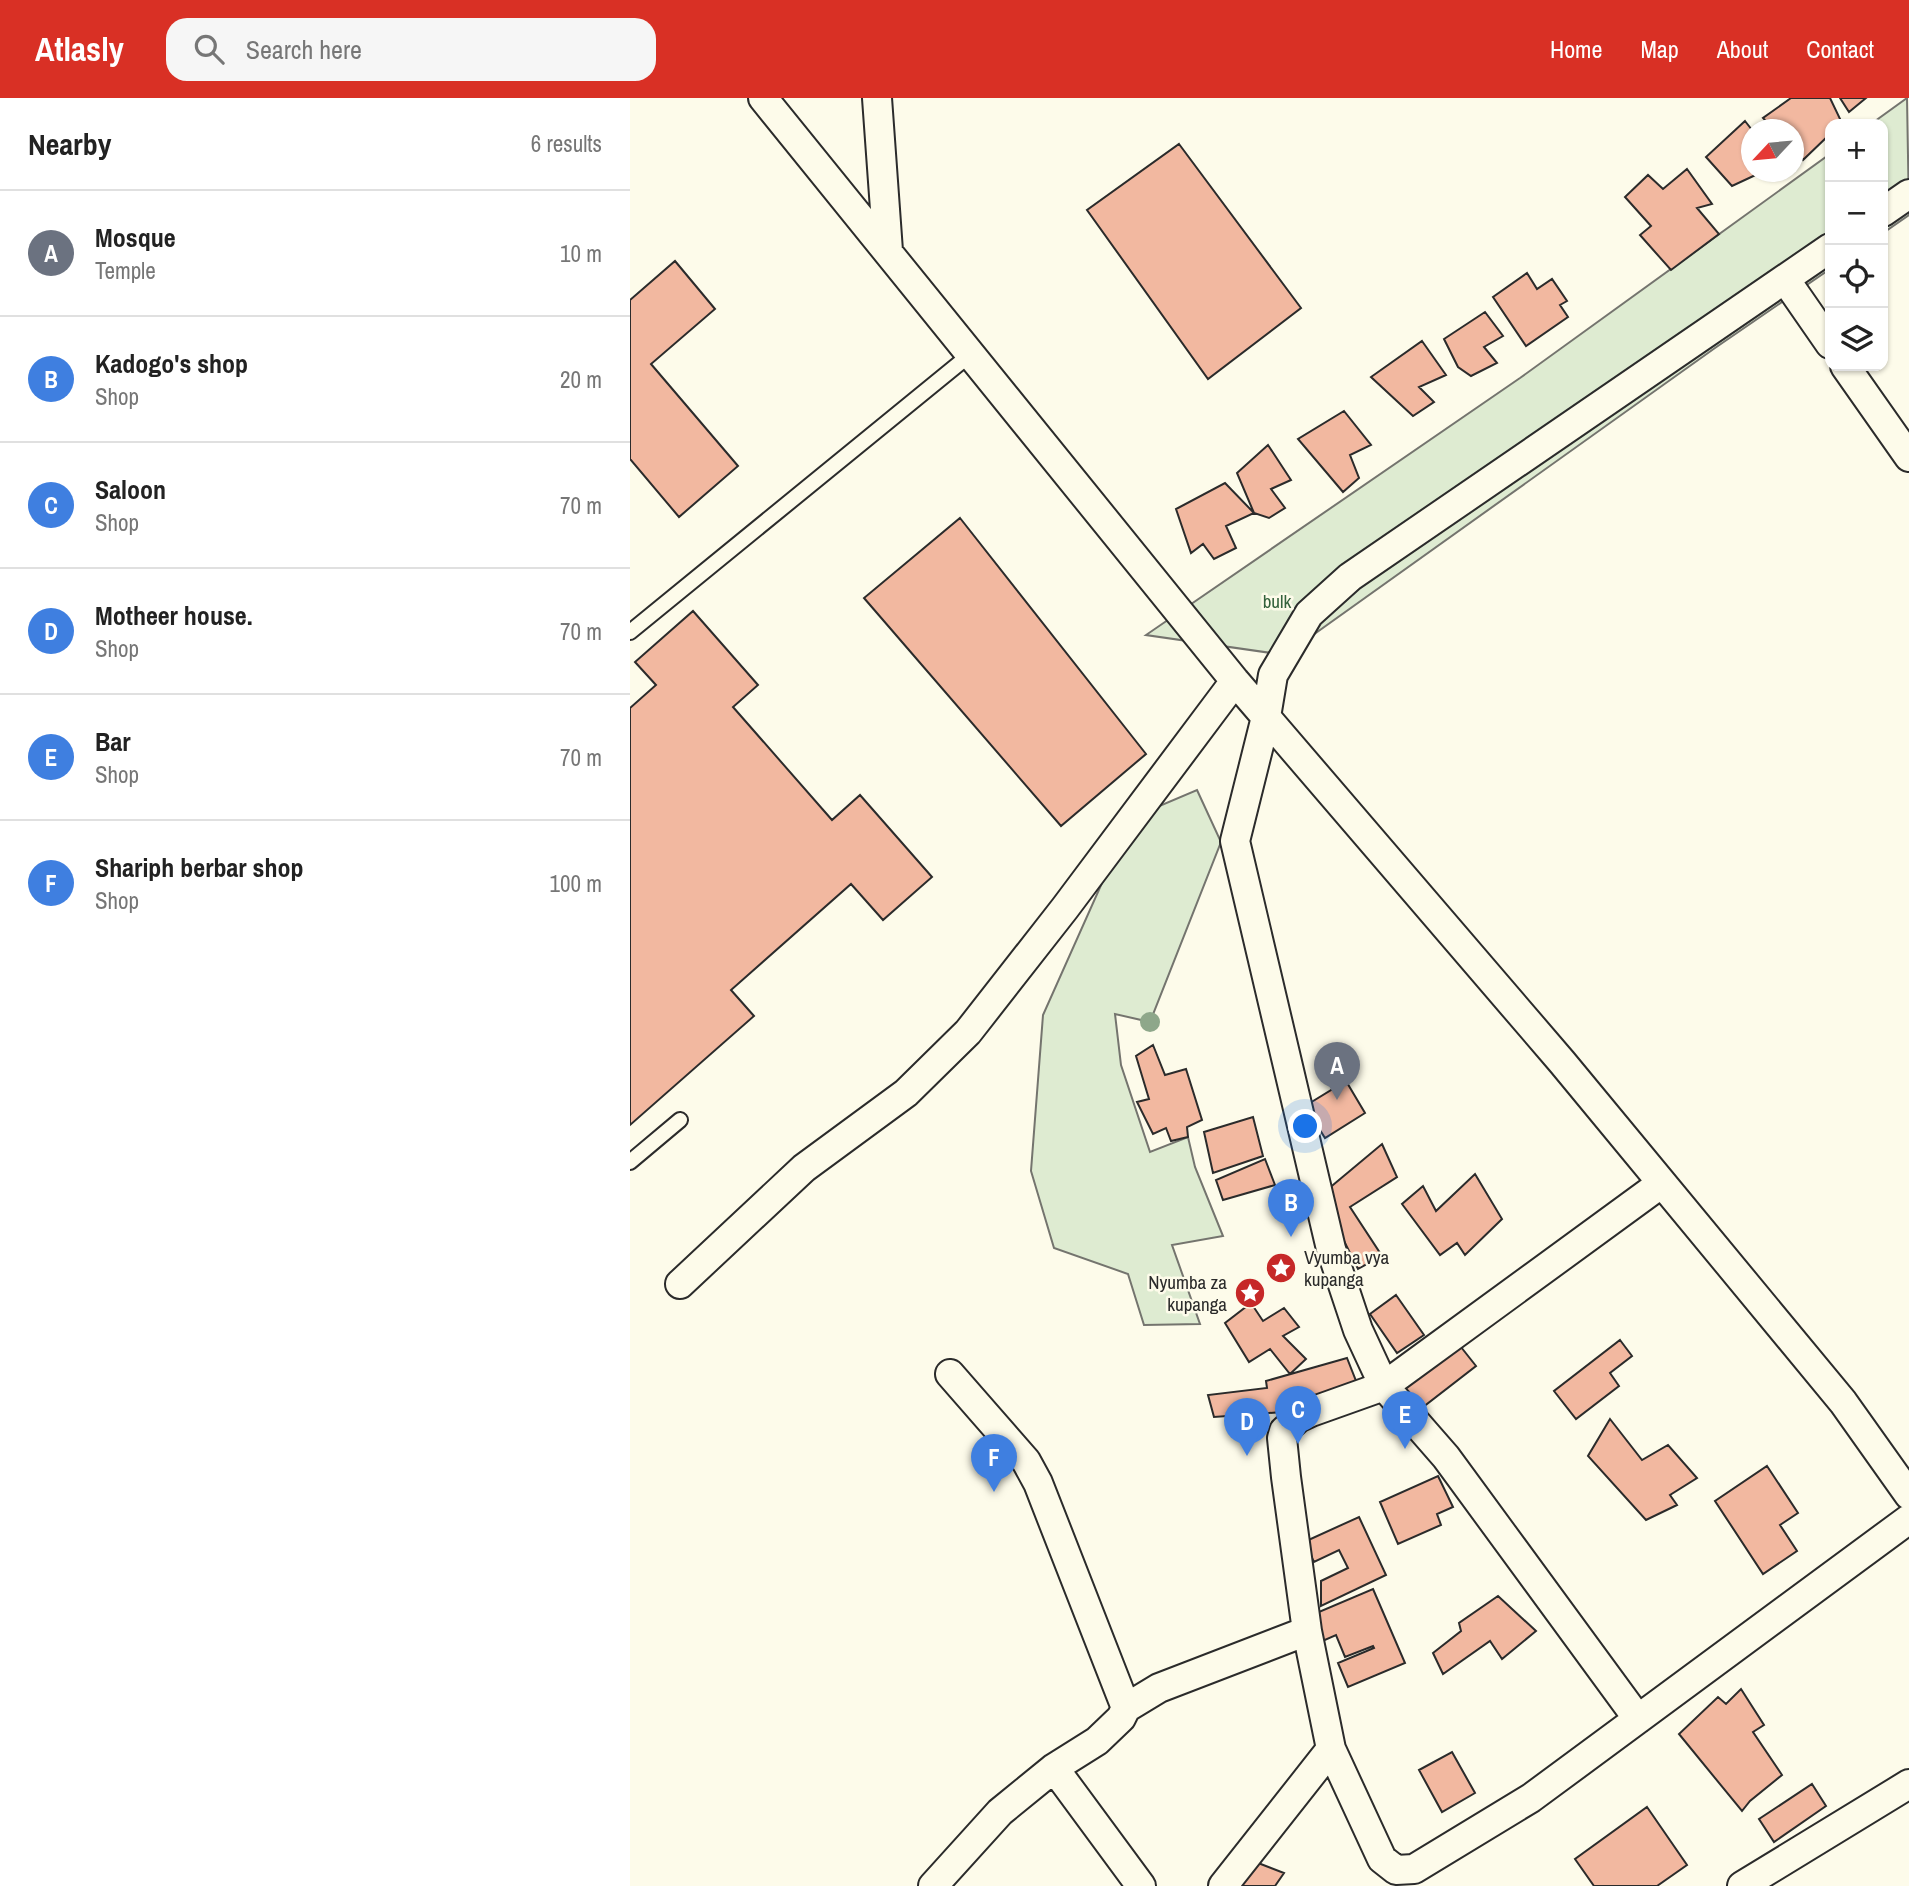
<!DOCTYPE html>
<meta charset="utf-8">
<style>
:root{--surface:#fff;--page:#f6f6f6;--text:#222;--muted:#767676;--line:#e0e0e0;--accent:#d93025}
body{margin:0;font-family:"Archivo Narrow",sans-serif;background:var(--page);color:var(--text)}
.controls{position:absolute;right:21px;top:21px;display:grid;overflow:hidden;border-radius:14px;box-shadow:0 2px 5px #0004}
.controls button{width:63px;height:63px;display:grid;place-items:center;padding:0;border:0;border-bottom:2px solid var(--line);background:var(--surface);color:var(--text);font:35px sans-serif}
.compass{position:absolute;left:1111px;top:21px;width:63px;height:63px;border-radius:50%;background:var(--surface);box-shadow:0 2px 5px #0004;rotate:244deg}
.you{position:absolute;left:676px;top:1029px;width:24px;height:24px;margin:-18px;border:5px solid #fff;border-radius:50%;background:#1a73e8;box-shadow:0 0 0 10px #1a73e833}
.badge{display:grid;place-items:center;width:46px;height:46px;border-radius:50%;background:var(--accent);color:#fff;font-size:23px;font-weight:700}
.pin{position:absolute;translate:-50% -58px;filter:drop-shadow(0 2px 4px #0008)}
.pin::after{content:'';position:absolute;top:37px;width:24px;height:21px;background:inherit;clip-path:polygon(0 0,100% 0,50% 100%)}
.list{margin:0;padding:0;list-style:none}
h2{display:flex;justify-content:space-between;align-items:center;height:91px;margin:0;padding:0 28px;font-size:30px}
h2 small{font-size:23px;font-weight:400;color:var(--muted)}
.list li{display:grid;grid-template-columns:46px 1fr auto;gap:21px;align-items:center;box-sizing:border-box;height:126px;padding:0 28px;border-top:2px solid var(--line)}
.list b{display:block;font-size:26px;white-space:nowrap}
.list p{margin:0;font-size:23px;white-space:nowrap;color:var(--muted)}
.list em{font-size:23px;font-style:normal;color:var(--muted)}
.icon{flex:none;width:38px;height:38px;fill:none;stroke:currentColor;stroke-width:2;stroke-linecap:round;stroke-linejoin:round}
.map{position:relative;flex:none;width:1279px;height:1788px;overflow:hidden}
header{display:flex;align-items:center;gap:42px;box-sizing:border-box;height:98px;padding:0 35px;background:var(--accent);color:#fff}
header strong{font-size:33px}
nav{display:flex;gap:38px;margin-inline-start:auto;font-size:24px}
.search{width:490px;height:63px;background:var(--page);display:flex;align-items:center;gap:18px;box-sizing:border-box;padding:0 24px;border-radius:21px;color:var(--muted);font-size:26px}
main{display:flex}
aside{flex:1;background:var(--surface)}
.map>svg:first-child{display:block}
</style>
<header>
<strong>Atlasly</strong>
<div class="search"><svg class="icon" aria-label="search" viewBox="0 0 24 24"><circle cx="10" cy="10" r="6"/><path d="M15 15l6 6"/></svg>Search here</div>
<nav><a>Home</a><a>Map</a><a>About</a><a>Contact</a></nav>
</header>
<main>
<aside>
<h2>Nearby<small>6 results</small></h2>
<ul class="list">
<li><span class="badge" style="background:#6b7280">A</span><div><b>Mosque</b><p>Temple</p></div><em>10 m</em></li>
<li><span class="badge" style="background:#3f7fe0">B</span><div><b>Kadogo's shop</b><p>Shop</p></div><em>20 m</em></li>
<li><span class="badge" style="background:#3f7fe0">C</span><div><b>Saloon</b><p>Shop</p></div><em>70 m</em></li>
<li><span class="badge" style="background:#3f7fe0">D</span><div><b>Motheer house.</b><p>Shop</p></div><em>70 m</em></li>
<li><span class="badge" style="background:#3f7fe0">E</span><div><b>Bar</b><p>Shop</p></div><em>70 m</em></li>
<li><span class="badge" style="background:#3f7fe0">F</span><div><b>Shariph berbar shop</b><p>Shop</p></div><em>100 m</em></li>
</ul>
</aside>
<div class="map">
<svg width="1279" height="1788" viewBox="0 0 1279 1788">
<rect width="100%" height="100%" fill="#fdfbea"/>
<!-- green -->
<path fill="#deebd1" stroke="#74746e" stroke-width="2" d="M1277,0L1279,117L1253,135V26H1241Z
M1200,56V171L1085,250L655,557L516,537L890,280Z
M567,692L591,744L520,924L485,916L491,967L520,1054L558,1039L565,1069L593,1138L542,1147L570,1226L514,1227L498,1176L424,1150L401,1073L413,917L501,720Z"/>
<!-- building -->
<path fill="#f2b8a0" stroke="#2b2b2b" stroke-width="2" d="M1161,0H1200L1212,25L1200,26V36L1173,62L1164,52V32H1144L1133,20Z
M1210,0H1236L1219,14Z
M1115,23L1122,32V74H1132L1102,88L1076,59Z
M549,46L671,210L578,281L457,112Z
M1057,71L1082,106L1067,110L1089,136L1041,172L1010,137L1021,128L995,99L1018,77L1033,91Z
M45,163L85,211L21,266L108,368L49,419L0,361V202Z
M897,175L907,191L922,181L937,203L930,207L938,219L896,248L863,199Z
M855,214L873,238L854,249L867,265L841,278L828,269L814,241Z
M792,243L816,277L789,289L804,304L783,318L741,279Z
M714,313L741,347L720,357L729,380L713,394L668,341Z
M638,347L661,382L641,391L655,410L639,420L624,415L607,375Z
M595,385L624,415L596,428L606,450L584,461L573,446L561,455L546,411Z
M330,420L516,656L431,728L234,500Z
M63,513L128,587L103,609L202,722L230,697L302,779L253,822L221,786L101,892L124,918L0,1027V610L26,587L5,564Z
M523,947L535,977L556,971L572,1022L557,1029L558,1039L541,1043L536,1030L523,1036L507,1004L519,1001L506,958Z
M716,983L735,1015L695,1040L675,1008Z
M623,1019L633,1058L583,1075L574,1034Z
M752,1046L767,1079L720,1109L752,1158L728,1171L691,1097Z
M635,1061L645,1087L593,1102L586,1082Z
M845,1076L872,1121L835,1157L827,1145L810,1157L772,1106L793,1088L806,1113Z
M766,1197L794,1237L767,1255L740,1216Z
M621,1205L633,1223L654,1210L669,1229L653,1238L676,1261L660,1276L640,1251L619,1264L595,1225Z
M990,1242L1002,1258L980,1275L989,1288L946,1321L924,1293Z
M827,1244L846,1268L784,1316L765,1292Z
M717,1260L728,1288L653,1314L584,1319L578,1297L637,1290L636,1283Z
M980,1321L1012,1362L1038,1347L1067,1380L1040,1397L1047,1407L1016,1422L958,1358Z
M1137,1368L1168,1415L1150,1427L1167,1453L1133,1476L1085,1403Z
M808,1378L823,1409L807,1416L811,1427L768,1446L750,1404Z
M729,1419L756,1477L691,1508V1483L718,1470L709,1452L684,1464L674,1444Z
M743,1491L775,1565L718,1589L708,1565L744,1550L743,1548L715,1559L706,1537L688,1545L677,1519Z
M868,1498L906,1533L872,1561L860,1543L813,1576L803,1555L831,1533L829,1525Z
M1111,1591L1134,1627L1123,1634L1152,1677L1120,1703L1112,1713L1049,1636L1088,1599L1096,1606Z
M822,1654L845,1695L812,1714L789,1672Z
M1182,1686L1196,1708L1144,1744L1129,1721Z
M1017,1709L1057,1767L1027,1788H964L945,1761Z
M623,1763L654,1775L645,1788H602Z"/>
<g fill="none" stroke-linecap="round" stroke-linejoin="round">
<!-- service casing -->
<g stroke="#2b2b2b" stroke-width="18">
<path id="service" d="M0,534L342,255
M0,1064L50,1022"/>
</g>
<!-- minor casing -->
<g stroke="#2b2b2b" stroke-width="32">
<path id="minor" d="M133,0L605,583L932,964L1213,1304L1279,1397
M247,0L258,153
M1253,114L1279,96
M1155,181L1200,246
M1215,268L1279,359
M1032,1085L754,1288L681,1314L668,1320L654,1333L652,1340L656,1379L677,1533L701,1651L752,1761L766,1772L784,1771L901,1700L1279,1421
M50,1186L174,1070L276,995L338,934L435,810L605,583
M496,1610L529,1590L677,1533
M1008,1621L816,1359L754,1288L728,1232L701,1151L605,743L636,619L643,577L679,516L720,479L1200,150
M424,1670L511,1788
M303,1788L370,1714L424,1670L467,1643L491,1620L496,1610L408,1385L396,1363L320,1276
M593,1788L701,1651
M1112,1788L1279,1686"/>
</g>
<!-- service -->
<use href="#service" stroke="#fdfbea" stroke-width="14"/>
<!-- minor -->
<use href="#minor" stroke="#fdfbea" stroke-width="28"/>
</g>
<!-- trees -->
<circle fill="#8ea78a" cx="520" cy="924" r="10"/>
<!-- icons -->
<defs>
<g id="sight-disc" transform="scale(1.575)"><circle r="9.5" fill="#c62828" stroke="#fdfbea"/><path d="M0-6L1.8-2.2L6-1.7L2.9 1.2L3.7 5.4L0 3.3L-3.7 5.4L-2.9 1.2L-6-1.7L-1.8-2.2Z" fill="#fff"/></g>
</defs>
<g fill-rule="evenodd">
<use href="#sight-disc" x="651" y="1170"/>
<use href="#sight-disc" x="620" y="1195"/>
</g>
<g text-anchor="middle" stroke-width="5" stroke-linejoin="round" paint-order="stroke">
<!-- park labels -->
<g font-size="19" fill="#34623c" stroke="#fdfbea">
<text x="647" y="510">bulk</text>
</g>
<!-- poi labels -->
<g font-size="19" fill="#2b2b2b" stroke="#fdfbea" text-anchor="start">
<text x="674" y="1166">Vyumba vya<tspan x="674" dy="22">kupanga</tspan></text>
<text x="597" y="1191" text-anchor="end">Nyumba za<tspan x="597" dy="22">kupanga</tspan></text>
</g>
</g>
</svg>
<div class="controls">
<button>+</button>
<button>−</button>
<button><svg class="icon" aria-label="locate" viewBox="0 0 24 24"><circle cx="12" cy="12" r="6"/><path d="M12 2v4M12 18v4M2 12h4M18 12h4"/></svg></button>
<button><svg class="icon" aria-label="layers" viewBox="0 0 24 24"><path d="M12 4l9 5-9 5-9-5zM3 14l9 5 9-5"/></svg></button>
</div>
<svg class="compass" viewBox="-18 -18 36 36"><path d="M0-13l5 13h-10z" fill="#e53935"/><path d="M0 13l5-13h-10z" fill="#767676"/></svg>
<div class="you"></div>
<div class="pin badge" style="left:707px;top:1002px;background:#6b7280">A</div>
<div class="pin badge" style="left:661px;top:1139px;background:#3f7fe0">B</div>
<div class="pin badge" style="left:668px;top:1346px;background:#3f7fe0">C</div>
<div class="pin badge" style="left:617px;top:1358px;background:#3f7fe0">D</div>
<div class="pin badge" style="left:775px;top:1351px;background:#3f7fe0">E</div>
<div class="pin badge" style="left:364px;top:1394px;background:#3f7fe0">F</div>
</div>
</main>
